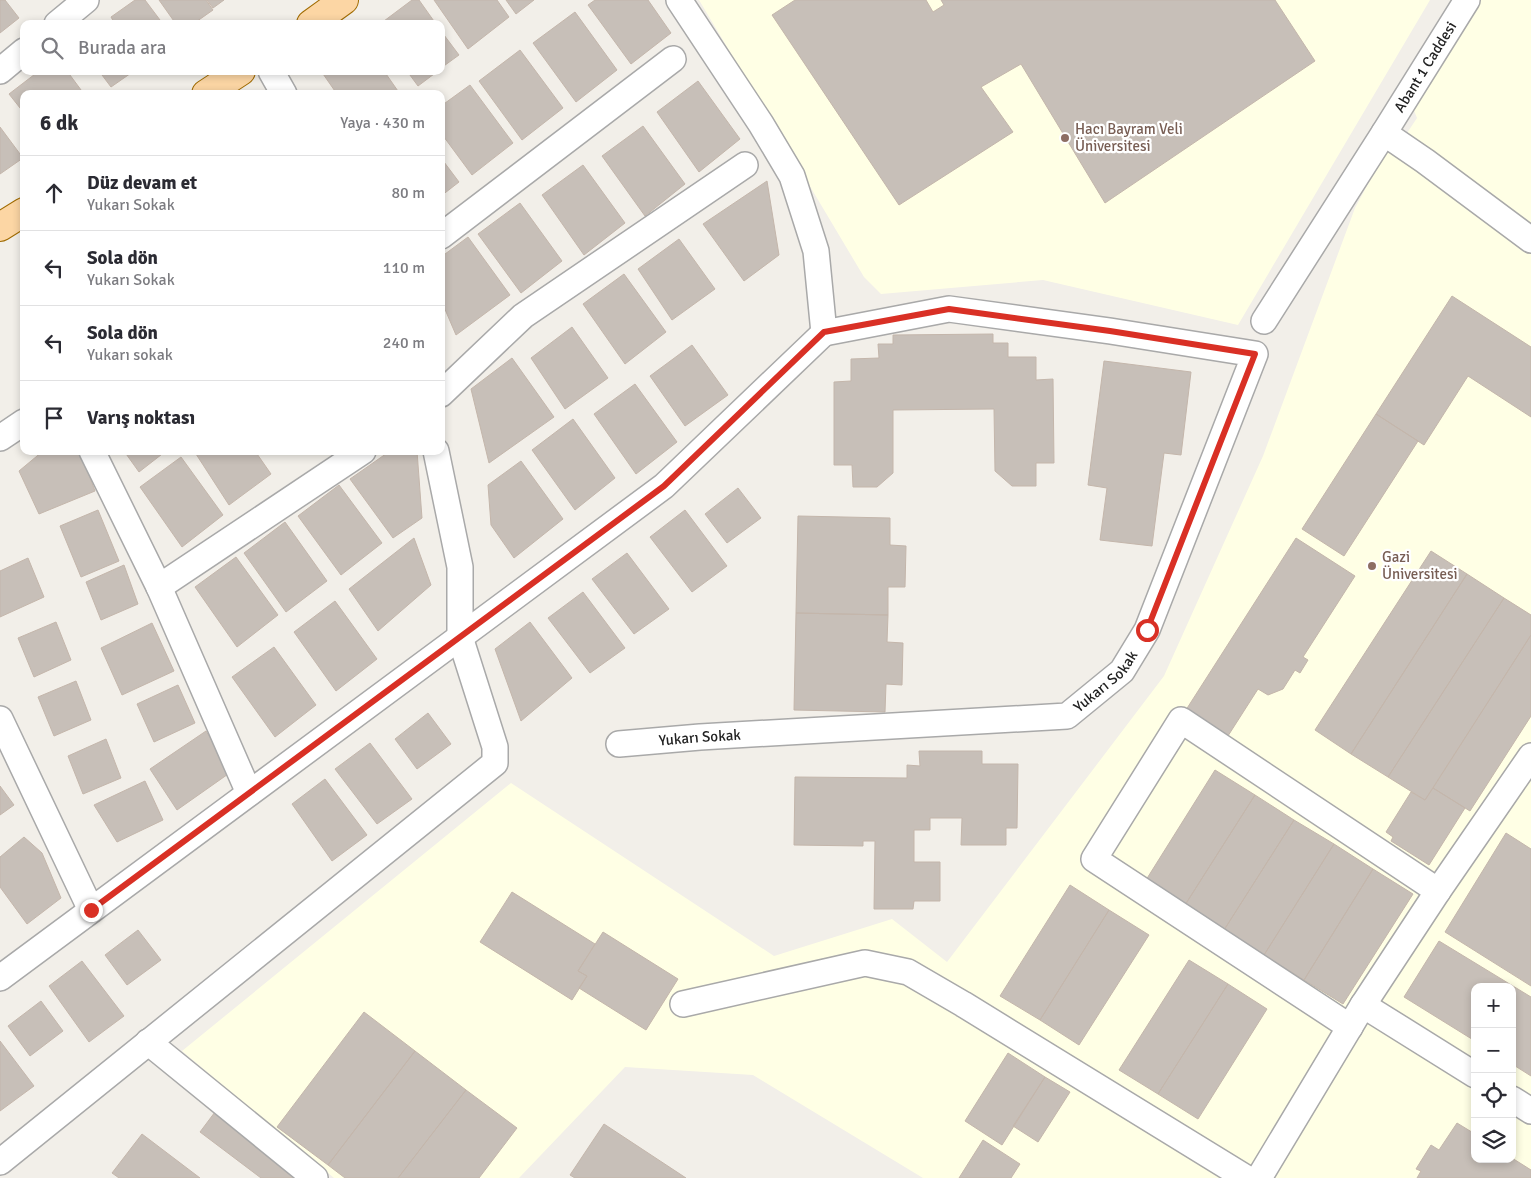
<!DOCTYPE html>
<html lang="tr">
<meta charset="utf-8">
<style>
:root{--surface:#fff;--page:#f2f2f3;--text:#2b2b33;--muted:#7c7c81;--line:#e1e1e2}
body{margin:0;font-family:Signika,sans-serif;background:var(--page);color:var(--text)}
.controls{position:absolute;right:15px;bottom:15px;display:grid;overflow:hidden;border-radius:10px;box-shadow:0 2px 8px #0003}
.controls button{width:45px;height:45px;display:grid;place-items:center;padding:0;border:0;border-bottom:1px solid var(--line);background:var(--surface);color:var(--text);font:25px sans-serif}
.stop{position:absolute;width:15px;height:15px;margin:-11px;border:4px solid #d93025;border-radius:50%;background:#fff}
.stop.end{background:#d93025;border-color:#fff;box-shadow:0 1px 5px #0008}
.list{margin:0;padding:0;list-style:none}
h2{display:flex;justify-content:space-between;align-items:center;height:65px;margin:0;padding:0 20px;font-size:21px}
h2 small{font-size:16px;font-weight:400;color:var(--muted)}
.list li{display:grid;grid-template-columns:32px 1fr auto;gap:15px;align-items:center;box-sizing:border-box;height:75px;padding:0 20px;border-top:1px solid var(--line)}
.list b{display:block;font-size:19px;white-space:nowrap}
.list p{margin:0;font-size:16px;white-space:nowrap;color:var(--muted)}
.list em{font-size:16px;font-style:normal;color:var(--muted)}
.icon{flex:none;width:28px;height:28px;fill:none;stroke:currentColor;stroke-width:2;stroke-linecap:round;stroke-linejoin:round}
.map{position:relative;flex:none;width:1531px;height:1178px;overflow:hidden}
.search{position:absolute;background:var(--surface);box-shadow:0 2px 8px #0003;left:20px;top:20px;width:425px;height:55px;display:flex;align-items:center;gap:12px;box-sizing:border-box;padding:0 18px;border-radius:10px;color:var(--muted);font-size:19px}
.panel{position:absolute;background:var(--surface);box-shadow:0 2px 8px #0003;left:20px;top:90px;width:425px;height:365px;border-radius:10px}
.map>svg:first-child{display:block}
</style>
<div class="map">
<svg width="1531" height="1178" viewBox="0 0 1531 1178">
<rect width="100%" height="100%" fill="#f2efe9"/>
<!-- education -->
<path fill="#ffffe5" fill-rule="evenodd" d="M699,0H1430L1238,325L1043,280L881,294L864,277Z
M1481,0H1531V1178H923L753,1075L625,1067L519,1178H334L182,1051L511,783L774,956L892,919L947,962L1164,676L1263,456L1355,208L1389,145H1399L1417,118L1413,108ZM1475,987H1512V1159H1475Z"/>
<!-- building -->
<path fill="#c7bfb8" stroke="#c4b6ab" d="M0,0H5L19,18L0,33Z
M135,0H145L163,24H115L111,17Z
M159,0H206L213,10L193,24H176Z
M207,0H224L213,8Z
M412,0H419L436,24H380Z
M434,0H497L509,17L468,49Z
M506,0H534L516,14Z
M595,0H648L671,33L631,64L588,5Z
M795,0H926L933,12L944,5L941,0H1275L1315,61L1105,203L1021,64L981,87L1013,132L899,205L772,15Z
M575,12L617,70L576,102L533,43Z
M441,31L459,55L441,68Z
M520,50L563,108L522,140L479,81Z
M39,71H67L84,94H24V113L9,94Z
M99,71H134L111,87Z
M321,71H384L400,94H337Z
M407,71H438L418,86Z
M698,81L740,139L699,172L657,112Z
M470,85L513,143L472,175L441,133V106Z
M643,126L685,184L645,216L602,156Z
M0,127L23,158L0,174Z
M441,158L459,182L441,196Z
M583,165L625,223L584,255L542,195Z
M767,181L779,255L744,281L703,224Z
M520,203L562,261L521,293L478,234Z
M468,237L510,295L456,335L441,300V257Z
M679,239L715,289L672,320L638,269Z
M624,274L666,332L625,364L583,304Z
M1452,296L1531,347V417L1468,376L1424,445L1376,414Z
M572,327L608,378L565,409L531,358Z
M993,334V343H1008V357H1036V380L1053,379L1054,463H1036V486H1012L995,471L994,409L893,410V473L877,487H853L852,465H834V382L851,381V359L879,358L878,344H893V335Z
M692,345L728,395L685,426L650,376Z
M512,358L554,417L489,463L471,389Z
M1104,361L1191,372L1181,455L1164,453L1152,546L1100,540L1107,488L1088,485Z
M635,384L677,442L636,474L594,414Z
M1376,414L1418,441L1344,556L1302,529Z
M573,419L615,478L575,510L532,450Z
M43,451H80L95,491L39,514L19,471Z
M124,451H166L139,472Z
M199,451H255L271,474L229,505L196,454Z
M390,451H417L422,518L393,538L350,479Z
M181,457L223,515L182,547L140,487Z
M521,461L563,519L514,558L491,525L488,485Z
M339,485L382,543L341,575L298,516Z
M738,488L761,518L727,543L705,514Z
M98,510L119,561L81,577L60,526Z
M685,510L727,566L692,592L650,537Z
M798,516L890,518V545L906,546L905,587H888V615L796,613Z
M285,522L327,581L286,612L244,553Z
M414,538L431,585L378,631L349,589Z
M1296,538L1355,576L1303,657L1308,660L1300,673L1295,670L1283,689L1268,695L1258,689L1226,739L1184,713Z
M1431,551L1467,574L1351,754L1315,730Z
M627,553L669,609L634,634L592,579Z
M236,557L278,615L237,647L195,587Z
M28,558L44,597L0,617V571Z
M124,565L138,604L101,620L86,582Z
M1467,574L1504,598L1388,777L1351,754Z
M583,592L625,648L590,673L548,618Z
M1504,598L1531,615V635L1425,800L1388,777Z
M335,601L377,659L336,691L294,632Z
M796,613L888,615L887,642L903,643L902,685L886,684L885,712L794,710Z
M56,622L71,660L34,677L18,638Z
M530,622L572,678L521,721L495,649Z
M152,623L174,671L122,695L101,648Z
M1531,635V716L1470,811L1433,788Z
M274,647L316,705L275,737L232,677Z
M76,681L91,720L54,736L38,697Z
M178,685L195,723L154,742L137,704Z
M428,713L451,744L417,769L395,739Z
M206,731L231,772L177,810L150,769Z
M106,739L121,778L83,794L68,756Z
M370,743L412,799L377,824L335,769Z
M919,751H982V764H1018L1017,828H1006V845H961L962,818H930V830H914V862H940V901H914L913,909H874L875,841H863V846L794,845L795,777L907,778V765L920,766Z
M1215,770L1255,795L1185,905L1146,880Z
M325,779L367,835L332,861L292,804Z
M145,781L163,820L117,842L94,805Z
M0,786L14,805L0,815Z
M1433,788L1465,808L1429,865L1391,841L1393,837L1386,832L1411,792L1425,800Z
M1255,795L1294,820L1224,930L1185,905Z
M1294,820L1334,844L1264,955L1224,930Z
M1506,833L1531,849V986L1445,932Z
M24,837L42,853L61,898L27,924L0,887V857Z
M1334,844L1373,869L1304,980L1264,955Z
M1373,869L1413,894L1343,1004L1304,980Z
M1070,885L1109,910L1040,1020L1000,996Z
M512,892L595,944L578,971L587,976L572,1000L480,942Z
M1109,910L1149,935L1079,1045L1040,1020Z
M138,930L161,960L127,985L105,955Z
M603,932L678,979L646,1030L579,988L587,976L578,971Z
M1439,941L1531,997V1076L1512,1064V987H1475V1041L1404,997Z
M1189,960L1228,984L1158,1094L1119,1070Z
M82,961L124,1016L89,1042L49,986Z
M1228,984L1267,1009L1198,1119L1158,1094Z
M41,1001L63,1031L30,1056L8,1026Z
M364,1012L415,1051L328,1165L277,1127Z
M0,1041L34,1086L0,1111Z
M415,1051L466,1090L398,1178H345L328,1165Z
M1008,1053L1045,1077L1002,1145L965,1121Z
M1045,1077L1070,1092L1038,1142L1013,1126Z
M466,1090L517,1128L479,1178H398Z
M215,1112L302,1178H261L200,1132Z
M1457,1123L1475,1134V1159L1512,1158L1531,1170V1178H1417L1421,1171L1416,1169L1431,1145L1439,1150Z
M604,1124L686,1178H575L570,1175Z
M142,1134L200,1178H119L112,1173Z
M983,1140L1020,1164L1011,1178H959Z"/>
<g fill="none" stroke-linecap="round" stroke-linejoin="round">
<!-- minor casing -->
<g stroke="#a9a9a9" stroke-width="28">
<g id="minor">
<path d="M679,0L761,124L792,176L816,251L824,333"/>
<path d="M57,24L86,0"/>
<path d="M0,71L24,51"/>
<path d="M271,71L284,94"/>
<path d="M1384,133L1425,161L1531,240"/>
<path d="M441,236L673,59"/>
<path id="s1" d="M1264,321L1384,133L1467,0"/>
<path d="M441,394L523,316L745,165"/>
<path d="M0,438L24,422"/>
<path d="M92,451L159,587L249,793"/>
<path d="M159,587L363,451"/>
<path d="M0,719L91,910"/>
<path id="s2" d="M619,744L700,737L1067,716L1122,671L1147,630L1255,354L1110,331L949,309L824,333"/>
<path d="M0,978L664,486L824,333"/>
<path d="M683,1004L865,963L908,972L963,1004L1246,1178"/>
<path d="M1363,1005L1475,1075"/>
<path d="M1350,1027L1094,859L1181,720L1438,891"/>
<path d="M148,1042L315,1178"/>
<path d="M1512,1099L1531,1111"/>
<path d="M0,1162L495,763V747L460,637V567L436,451"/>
<path d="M1259,1178L1363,1005L1438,891L1531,756"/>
</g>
</g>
<!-- major casing -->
<g stroke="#a06b00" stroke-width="30">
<path id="major" d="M311,24L344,0
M206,94L241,71
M0,227L24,212"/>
</g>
<!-- minor -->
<use href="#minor" stroke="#fff" stroke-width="25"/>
<!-- major -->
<use href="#major" stroke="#fcd6a4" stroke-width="28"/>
</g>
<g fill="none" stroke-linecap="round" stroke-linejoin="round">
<!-- route -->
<path stroke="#d93025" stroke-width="6" d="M91,910L664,486L824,332L949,309L1110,331L1255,354L1147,630"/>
</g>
<!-- markers -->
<g fill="#8d6e63" stroke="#fff" stroke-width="2">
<circle cx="1065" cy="138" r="5"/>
<circle cx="1372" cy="566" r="5"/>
</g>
<g text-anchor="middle" stroke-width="4.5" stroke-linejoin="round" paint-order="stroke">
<!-- street labels -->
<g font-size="15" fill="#222" stroke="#fff">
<text dy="5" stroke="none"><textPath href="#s1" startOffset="301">Abant 1 Caddesi</textPath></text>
<text dy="5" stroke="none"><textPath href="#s2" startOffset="501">Yukarı Sokak</textPath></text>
<text dy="5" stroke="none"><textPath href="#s2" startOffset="81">Yukarı Sokak</textPath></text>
</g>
<!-- education labels -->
<g font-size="15" fill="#785e54" stroke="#fff" text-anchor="start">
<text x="1075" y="134">Hacı Bayram Veli<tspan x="1075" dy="17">Üniversitesi</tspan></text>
<text x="1382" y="562">Gazi<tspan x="1382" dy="17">Üniversitesi</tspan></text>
</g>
</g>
</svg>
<div class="controls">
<button>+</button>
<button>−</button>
<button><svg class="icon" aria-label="locate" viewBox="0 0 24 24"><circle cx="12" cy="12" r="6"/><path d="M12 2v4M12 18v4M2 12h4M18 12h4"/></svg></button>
<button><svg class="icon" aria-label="layers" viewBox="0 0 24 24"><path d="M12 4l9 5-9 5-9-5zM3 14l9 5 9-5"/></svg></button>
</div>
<div class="stop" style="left:1147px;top:630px"></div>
<div class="stop end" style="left:91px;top:910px"></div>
<div class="search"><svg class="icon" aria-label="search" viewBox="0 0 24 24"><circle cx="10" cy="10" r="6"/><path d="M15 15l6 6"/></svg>Burada ara</div>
<section class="panel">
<h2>6 dk<small>Yaya · 430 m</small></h2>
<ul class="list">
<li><svg class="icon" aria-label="ahead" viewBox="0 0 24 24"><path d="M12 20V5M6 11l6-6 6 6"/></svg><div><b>Düz devam et</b><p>Yukarı Sokak</p></div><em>80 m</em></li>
<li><svg class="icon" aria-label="left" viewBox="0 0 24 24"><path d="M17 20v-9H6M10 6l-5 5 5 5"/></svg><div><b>Sola dön</b><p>Yukarı Sokak</p></div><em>110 m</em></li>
<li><svg class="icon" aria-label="left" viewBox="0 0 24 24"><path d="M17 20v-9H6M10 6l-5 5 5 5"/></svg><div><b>Sola dön</b><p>Yukarı sokak</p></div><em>240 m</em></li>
<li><svg class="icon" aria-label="arrive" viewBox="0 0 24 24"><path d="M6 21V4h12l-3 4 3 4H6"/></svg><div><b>Varış noktası</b></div></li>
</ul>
</section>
</div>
